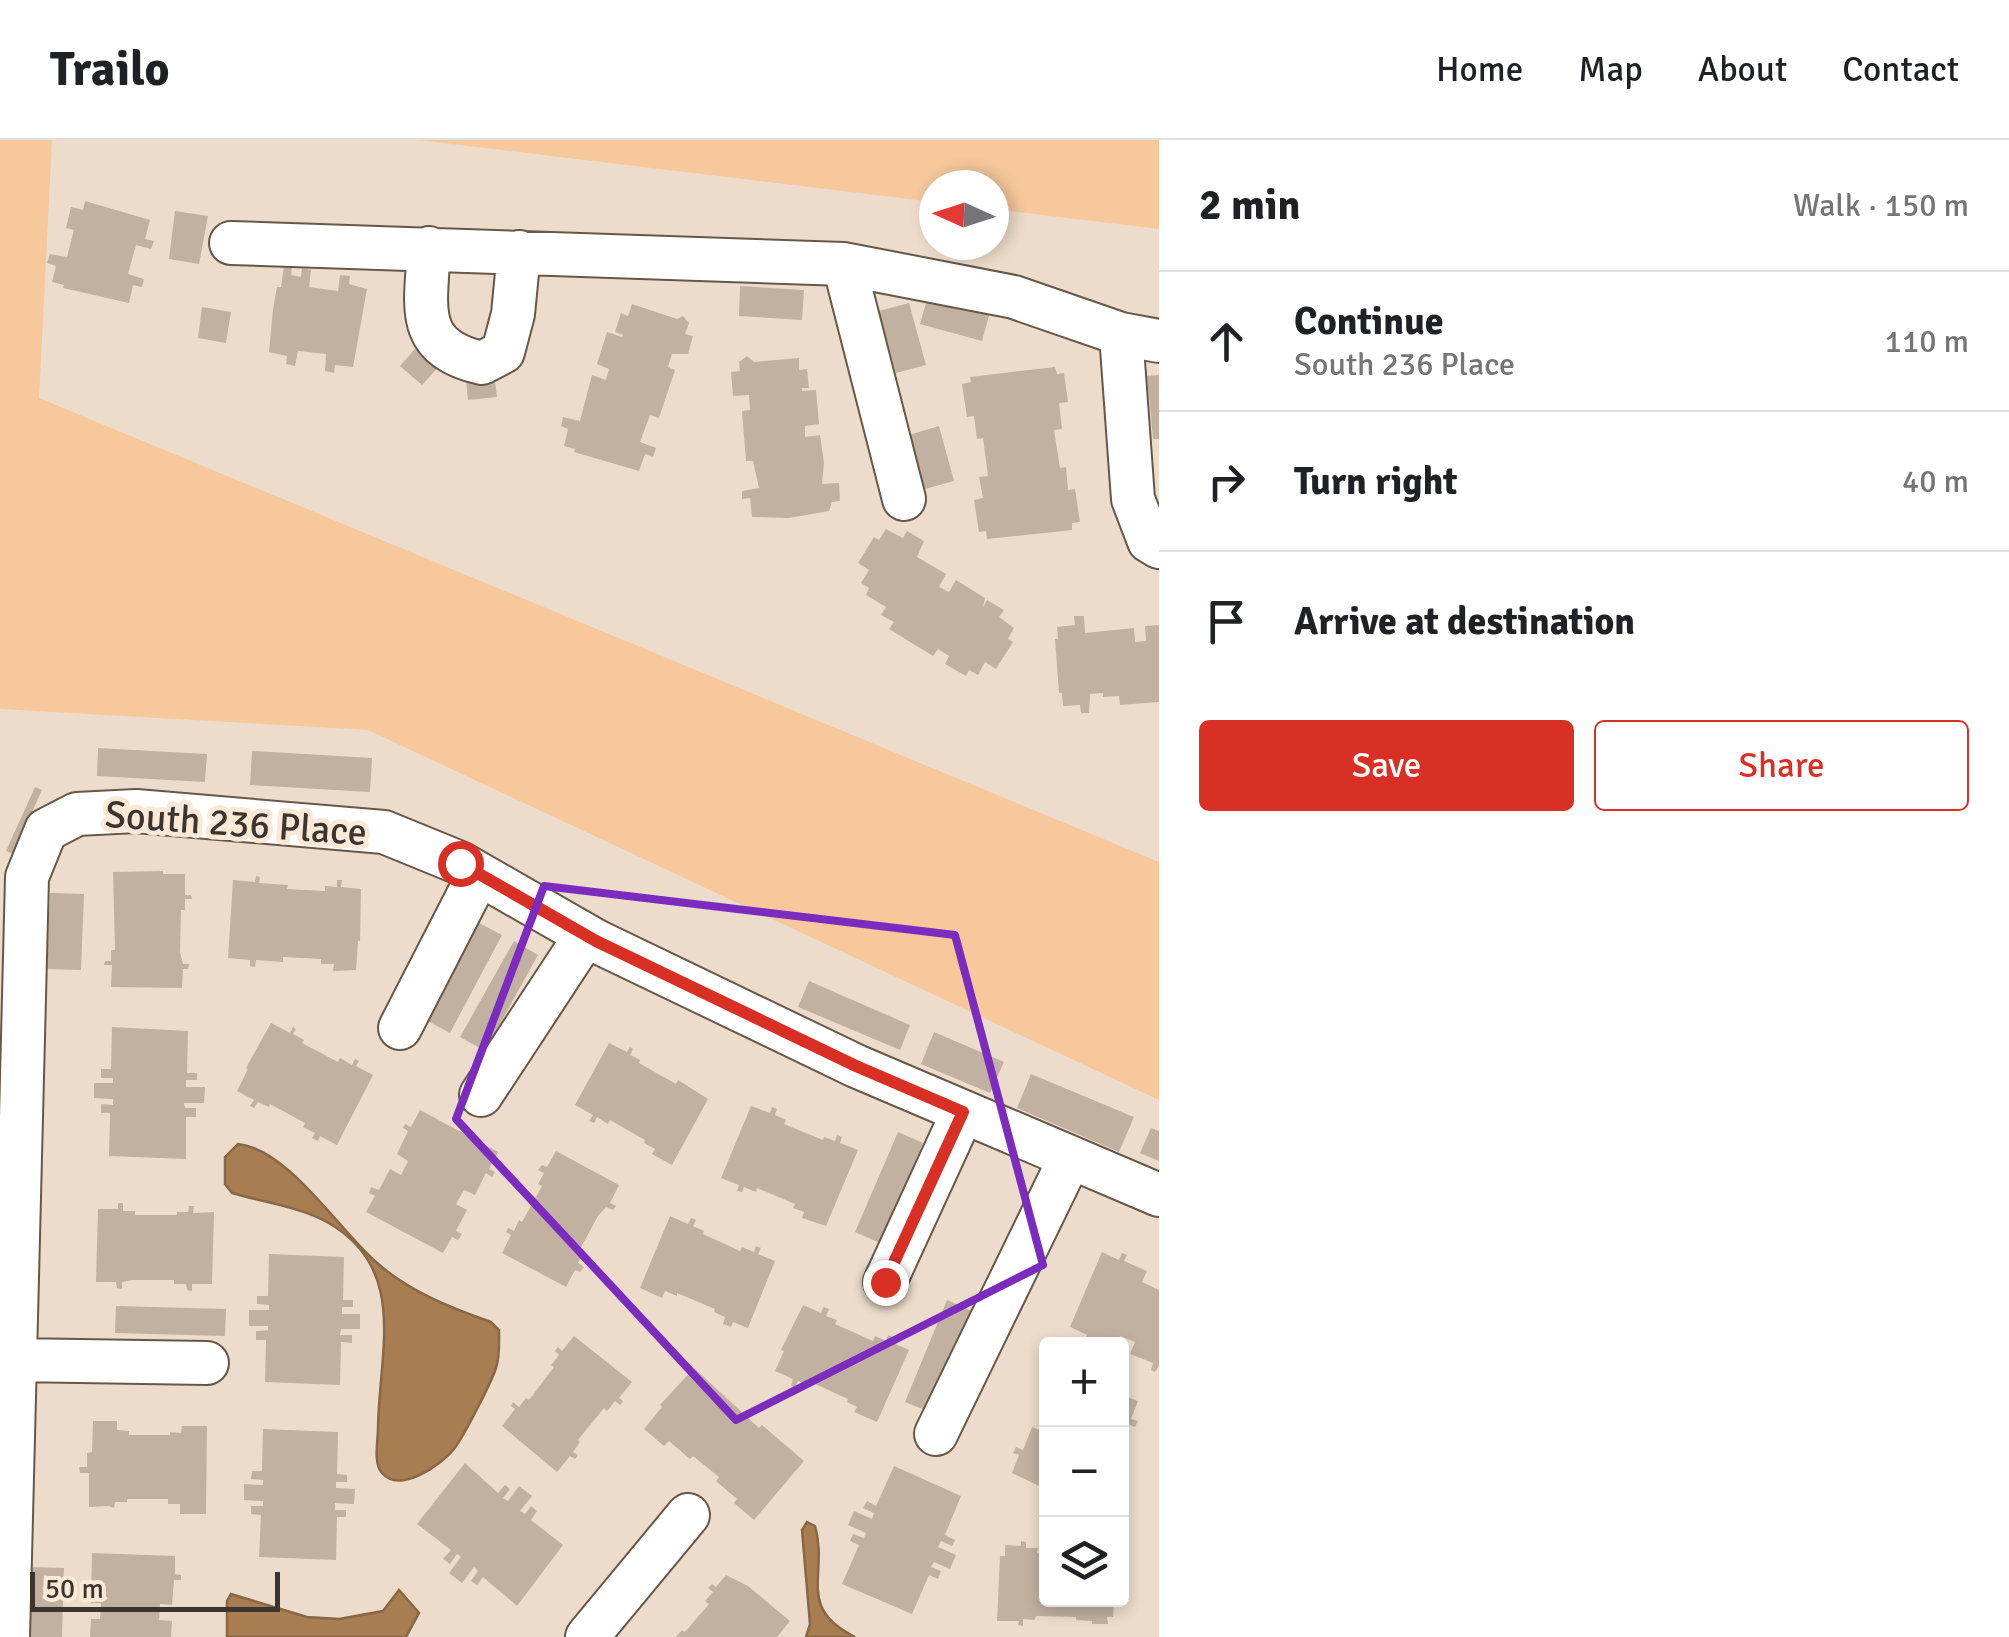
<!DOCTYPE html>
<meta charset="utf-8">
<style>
:root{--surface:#fff;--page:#f2f2f2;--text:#202124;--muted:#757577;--line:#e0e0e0;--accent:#d93025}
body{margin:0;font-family:Signika,sans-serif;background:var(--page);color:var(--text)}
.controls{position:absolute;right:30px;bottom:30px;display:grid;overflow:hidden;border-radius:10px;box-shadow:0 5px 15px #0003}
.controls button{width:90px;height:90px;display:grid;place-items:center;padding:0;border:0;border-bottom:2px solid var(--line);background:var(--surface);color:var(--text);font:50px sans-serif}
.compass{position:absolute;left:919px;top:30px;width:90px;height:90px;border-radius:50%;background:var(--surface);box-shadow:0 5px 15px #0003;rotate:273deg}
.scale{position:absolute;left:30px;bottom:25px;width:250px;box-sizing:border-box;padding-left:10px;border:5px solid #3c352f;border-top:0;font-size:28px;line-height:35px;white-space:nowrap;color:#3c352f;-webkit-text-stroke:8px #fbe9d8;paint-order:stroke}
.stop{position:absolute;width:30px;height:30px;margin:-22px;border:8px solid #d93025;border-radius:50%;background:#fff}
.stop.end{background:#d93025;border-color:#fff;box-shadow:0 2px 10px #0008}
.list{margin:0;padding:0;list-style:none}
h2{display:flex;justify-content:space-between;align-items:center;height:130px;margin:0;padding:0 40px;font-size:42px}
h2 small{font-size:32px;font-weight:400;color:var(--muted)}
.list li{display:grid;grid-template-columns:65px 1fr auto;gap:30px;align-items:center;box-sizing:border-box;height:140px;padding:0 40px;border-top:2px solid var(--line)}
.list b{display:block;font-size:38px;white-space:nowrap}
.list p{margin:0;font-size:32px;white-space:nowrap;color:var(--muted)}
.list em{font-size:32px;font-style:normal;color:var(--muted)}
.actions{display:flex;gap:20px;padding:30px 40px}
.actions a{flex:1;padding:22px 0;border:2px solid var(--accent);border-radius:10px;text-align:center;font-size:35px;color:var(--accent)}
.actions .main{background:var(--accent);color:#fff}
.icon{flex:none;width:55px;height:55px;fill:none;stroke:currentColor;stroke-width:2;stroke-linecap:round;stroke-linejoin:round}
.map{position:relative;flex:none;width:1159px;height:1497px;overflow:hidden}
header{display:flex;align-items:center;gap:60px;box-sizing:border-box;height:140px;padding:0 50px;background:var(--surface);border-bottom:2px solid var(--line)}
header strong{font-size:48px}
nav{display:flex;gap:55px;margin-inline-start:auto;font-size:35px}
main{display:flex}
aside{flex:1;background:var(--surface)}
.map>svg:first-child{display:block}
</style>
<header>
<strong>Trailo</strong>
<nav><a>Home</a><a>Map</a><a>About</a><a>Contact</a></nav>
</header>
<main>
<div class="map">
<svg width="1159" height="1497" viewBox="0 0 1159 1497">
<rect width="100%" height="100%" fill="#eddccb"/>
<!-- green -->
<path fill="#f6c89b" d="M0,0H52L39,258L1159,722V960L368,590L0,569Z
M419,0H1159V89L994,69V45H934V62Z"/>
<!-- water -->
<path fill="#a87d51" stroke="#886747" stroke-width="2.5" d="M238,1004C288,1009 339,1090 376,1122C408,1151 451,1168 491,1182L499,1190C499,1202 500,1216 496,1228C491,1243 464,1296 454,1309C441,1325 400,1354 382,1333C373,1323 378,1301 378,1288C379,1212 409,1128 327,1082C300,1067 262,1062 232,1053L225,1044V1017Z
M807,1382L815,1386C829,1434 795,1467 855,1497H806L810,1484L802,1390Z
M399,1450L419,1473L406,1497H227V1461L231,1454L307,1477L339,1479L383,1471Z"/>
<!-- building -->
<path fill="#c2b1a1" d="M85,61L150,80L145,99L154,101L151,109L136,105L128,134L144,139L142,147L133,145L129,163L63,148L64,145L52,142L56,126L47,123L50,114L67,117L74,90L66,88L71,67L83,70Z
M175,71L208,76L199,124L169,119Z
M284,126L292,127L291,135L301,137L302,128L311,130L309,147L338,151L340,135L350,136L349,144L367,149L353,227L335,225L334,233L325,231L326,214L298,211L295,226L286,224L287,216L269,212L273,169L277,147H281Z
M740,146L804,150L802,180L739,176Z
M928,156L990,172L982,201L920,184Z
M909,163L926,225L896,233L879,171Z
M632,164L677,179L683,176L689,183L685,194L693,196L688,214H672L668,227L675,230L659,278L650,275L640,302L656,308L653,317L645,314L639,331L574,312L575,309L564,306L568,289L561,286L563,277L580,281L592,235L606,240L609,229L597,224L607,192L622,197L623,195L615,192L621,173L628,176Z
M202,167L231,172L226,203L198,198Z
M421,202L443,222L422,245L400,226Z
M747,216L754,222L799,218V230L807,229L809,248H802V251L816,250L819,284L805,286V297L820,295L824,323L822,344L839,343L840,361L832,362L829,371L789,378L752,377L750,358L742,359V351L759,348L753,321H746L742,271L750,270L749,255L733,256L731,232L740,231L739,222Z
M493,226L497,257L468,260L465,229Z
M1055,227L1057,234L1064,233L1068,262L1059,263L1062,289L1054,290L1060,328L1066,327L1068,350L1075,349L1080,382L1072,383V390L987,399L986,391L979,392L974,360L983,358L979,337L988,336L983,298L977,299L974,276L967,277L962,244L971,242L970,237Z
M1159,235V299H1153L1147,236Z
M939,286L954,341L925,349L909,295Z
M886,389L903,398L907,391L924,401L917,417L946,434L939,447L949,452L956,440L985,458L983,467L987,460L1004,470L999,477L1014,488L1008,499L1013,502L996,529L985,522L978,535L969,530L966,536L945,524L949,516L938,509L933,516L889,489L894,482L881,475L886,467L866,455L869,448L861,443L869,430L858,423L874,397L879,400Z
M1074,476H1084L1085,493L1134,488L1135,502L1146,501L1145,486L1159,485V562L1120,565L1119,556L1103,557V553L1090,554L1089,573H1081L1080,565L1063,566L1062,553H1059L1055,499H1058L1057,487L1075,485Z
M98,608L207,614L205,642L97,636Z
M252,611L372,618L370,652L250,645Z
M35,647L42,650L13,714L6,711Z
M163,731V734H185V755H191L192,759H185V770H181L180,812L183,824H189L188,829H183L182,848L111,847L112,825H104L105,821H111V810H115L113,732Z
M256,736L260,737L259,743L288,745L287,749L325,751V746L337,747V740H342L341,747L361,749L360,801H358L356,830L333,831L334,824H321V819L283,817V822L256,820L255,827L250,826V820L228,818L233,740L255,742Z
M50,753L84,754L81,830L47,829Z
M477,782L502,795L450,893L426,880Z
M514,801L538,815L485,911L460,897Z
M809,841L910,885L900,910L798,867Z
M271,883L290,893L293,887L296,889L293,894L304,900L302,903L338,922L340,918L352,925L355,919L359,921L356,926L373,935L337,1005L320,996L318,1001L312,998L315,993L303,987L305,983L270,964L269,967L258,962L254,968L250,966L254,960L237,951L248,929L246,928Z
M112,887L188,891L187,933H197V940H186V947H205L204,963H184L185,968H196V977H186V1019L109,1016L110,973H101V964L113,965V959L94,958V943H113V938H101V929H111Z
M934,892L1004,922L990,953L921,924Z
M609,903L627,912L630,907L633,909L630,915L640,920L639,923L676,944L678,940L708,959L672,1025L652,1014L655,1009L644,1003L645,1000L610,980L608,984L597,977L594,983L589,981L593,975L575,965Z
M1031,934L1134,977L1119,1012L1017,968Z
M751,966L770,973L772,967L777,969L775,975L786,980L784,984L823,1000L824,997L835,1001L837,995L842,997L840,1003L858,1010L826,1086L802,1078L804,1072L793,1068L795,1064L757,1048L756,1052L744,1047L742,1052L737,1051L739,1045L721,1038Z
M420,970L498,1012L489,1029L495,1032L492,1037L486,1033L475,1055L464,1050L456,1064L467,1070L456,1091L462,1094L458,1100L452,1097L443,1113L366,1072L375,1056L369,1053L371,1047L379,1050L390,1029L401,1035L408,1021L397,1014L408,991L403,988L405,984L411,987Z
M1151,988L1159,991V1021L1140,1013Z
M898,992L923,1003L880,1103L855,1092Z
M556,1011L619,1045L610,1063L616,1066L613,1070L606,1067L598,1076L579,1111L583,1113L578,1123L584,1127L580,1132L575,1130L566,1147L502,1113L511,1095L506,1092L508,1088L514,1091L519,1080L522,1082L542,1046L538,1044L544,1033L538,1030L542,1025L547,1027Z
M118,1063H123V1071H135V1075H177V1072H188L189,1066H194L193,1073L214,1072L212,1144H192V1151L187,1150L186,1144H174V1140H133L122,1142V1149L117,1148L116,1142H96L98,1069H118Z
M670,1076L688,1084L691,1078L696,1080L693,1086L704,1091L703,1094L740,1111L742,1107L754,1112L756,1106L761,1108L758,1114L775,1121L748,1188L733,1182L731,1187L723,1184L725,1177L714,1172L715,1169L677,1153V1156L665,1151L662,1158L640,1148Z
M1102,1112L1119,1120L1122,1113L1127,1115L1124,1121L1147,1131L1142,1142L1159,1150V1226L1155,1232L1151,1230L1153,1223L1130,1214L1135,1202L1120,1196L1116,1204L1092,1197L1089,1203L1085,1201L1087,1195L1070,1187Z
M269,1114L344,1117L343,1160H353V1167H342V1174H360V1189H341L340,1195H352V1203L341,1202L340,1245L265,1242L266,1200H256V1191L272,1190H268V1186H249V1170H269V1165L257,1164V1156H268Z
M947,1160L972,1171L930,1272L905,1262Z
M803,1165L821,1173L823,1167L829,1169L826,1176L837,1180L835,1184L873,1201L875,1196L886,1201L888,1195L893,1197L891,1202L909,1210L877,1282L854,1272L857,1267L847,1262L848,1259L811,1242L809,1246L798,1241L795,1247L791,1246L793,1239L775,1231L784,1211L781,1210Z
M116,1166L226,1169L225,1196L115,1193Z
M574,1196L632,1242L619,1258L623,1261L620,1265L615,1261L607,1271L604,1268L578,1300L580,1302L573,1312L578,1315L575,1319L570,1316L557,1332L502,1286L515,1269L511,1266L513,1262L519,1267L526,1258L529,1260L554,1227L551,1225L559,1215L555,1211L558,1207L562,1211Z
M694,1228L759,1288L762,1285L804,1321L754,1380L734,1363L737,1359L716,1341L719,1337L693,1316L690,1319L669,1301L664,1306L644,1289L662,1267L660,1265Z
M1122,1255L1138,1261L1131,1279L1138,1281L1135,1287L1128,1284L1122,1299Z
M93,1281H117V1290L129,1291V1295H170V1292L181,1293L182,1286H207L206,1374H180V1364H168V1359H127V1362H115L114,1368L109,1366L89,1367V1333H80L79,1327H87V1313L92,1312Z
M1046,1285V1349L1012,1333L1019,1315L1013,1313L1016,1307L1023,1310L1032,1287L1044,1292Z
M263,1289L338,1292L337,1334L347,1335V1342H336V1348L355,1349L354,1364L335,1363V1370H346V1377H337L336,1420L259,1417L261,1375L251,1374V1366H263V1361L244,1360V1344L263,1345V1340L251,1339L252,1331H262Z
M465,1323L498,1353L505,1345L510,1349L503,1358L508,1361L519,1346L532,1356L520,1371L525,1374L531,1366L537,1371L531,1380L563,1405L517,1466L483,1437L477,1445L471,1441L478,1431L474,1427L462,1443L449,1433L461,1417L457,1414L450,1424L443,1419L451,1410L417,1384Z
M894,1326L961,1356L945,1395L955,1400L952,1406L941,1401L938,1407L956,1415L950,1429L934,1422L931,1427L941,1431L938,1439L929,1435L912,1474L842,1444L859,1405L850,1401L853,1394L864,1398L866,1393L848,1385L854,1371L872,1379L874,1373L863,1368L867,1361L876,1366Z
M1021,1401L1026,1402V1408H1038L1037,1413H1046V1460H1114L1113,1477H1107L1108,1484H1092V1481L1076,1480V1477L1036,1476L1035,1480L1023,1479V1486L1018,1485L1019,1481H997L1000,1416H1005V1405L1021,1406Z
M92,1413L175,1416V1434L181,1435V1440H174L172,1465L160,1464L159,1480L172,1481L171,1497H90L91,1479H100L101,1463H91Z
M29,1427L64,1428L62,1497H27Z
M726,1435L748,1446L790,1481L777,1497H676L682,1490L685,1492L709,1464L705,1461L713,1452L708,1448L712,1444L716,1447Z"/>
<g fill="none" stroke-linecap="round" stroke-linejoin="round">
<!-- minor casing -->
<g stroke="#665849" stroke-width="46">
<path id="minor" d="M231,103L844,124L1014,157L1121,194L1159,201
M429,108C426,166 413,208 482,223L503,212L513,174L519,112
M844,124L904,359
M1121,194L1133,359L1149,401L1159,407
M400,888L479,734
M481,955L586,795
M885,1142L963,972
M15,1220L207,1223
M936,1294L1070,1018
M8,1497L27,737L46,690L77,674L136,671L384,692L460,723L596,801L856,926L1159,1055
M587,1497L688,1375"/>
</g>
<!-- minor -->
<use href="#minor" stroke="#fff" stroke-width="42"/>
</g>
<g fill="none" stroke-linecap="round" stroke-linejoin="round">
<!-- route -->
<path stroke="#d93025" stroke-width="12" d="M460,723L596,801L856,926L963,972L885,1142"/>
</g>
<!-- marked area -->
<path fill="none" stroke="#7b2cbf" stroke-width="8" stroke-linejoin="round" d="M544,746L955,795L1043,1125L736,1280L456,979Z"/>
<g text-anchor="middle" stroke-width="10" stroke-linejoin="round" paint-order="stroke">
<!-- street labels -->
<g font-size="38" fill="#3c352f" stroke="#fbe9d8">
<text transform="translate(236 683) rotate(4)" y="13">South 236 Place</text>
</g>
</g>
</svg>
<div class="controls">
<button>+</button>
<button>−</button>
<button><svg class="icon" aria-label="layers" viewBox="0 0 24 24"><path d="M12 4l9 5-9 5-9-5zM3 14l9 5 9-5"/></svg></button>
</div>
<svg class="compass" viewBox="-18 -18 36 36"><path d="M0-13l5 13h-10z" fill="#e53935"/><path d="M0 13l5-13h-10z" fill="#757577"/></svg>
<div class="scale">50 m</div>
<div class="stop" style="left:460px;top:723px"></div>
<div class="stop end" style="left:885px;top:1142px"></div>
</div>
<aside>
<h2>2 min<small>Walk · 150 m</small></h2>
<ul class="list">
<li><svg class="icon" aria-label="ahead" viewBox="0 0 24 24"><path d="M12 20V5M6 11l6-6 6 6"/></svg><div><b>Continue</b><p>South 236 Place</p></div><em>110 m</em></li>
<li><svg class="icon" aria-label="right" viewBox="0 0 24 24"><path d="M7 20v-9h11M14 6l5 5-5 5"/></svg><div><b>Turn right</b></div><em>40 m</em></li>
<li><svg class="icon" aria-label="arrive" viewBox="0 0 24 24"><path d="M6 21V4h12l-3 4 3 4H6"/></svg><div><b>Arrive at destination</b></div></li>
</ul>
<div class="actions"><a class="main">Save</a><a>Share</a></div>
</aside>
</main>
